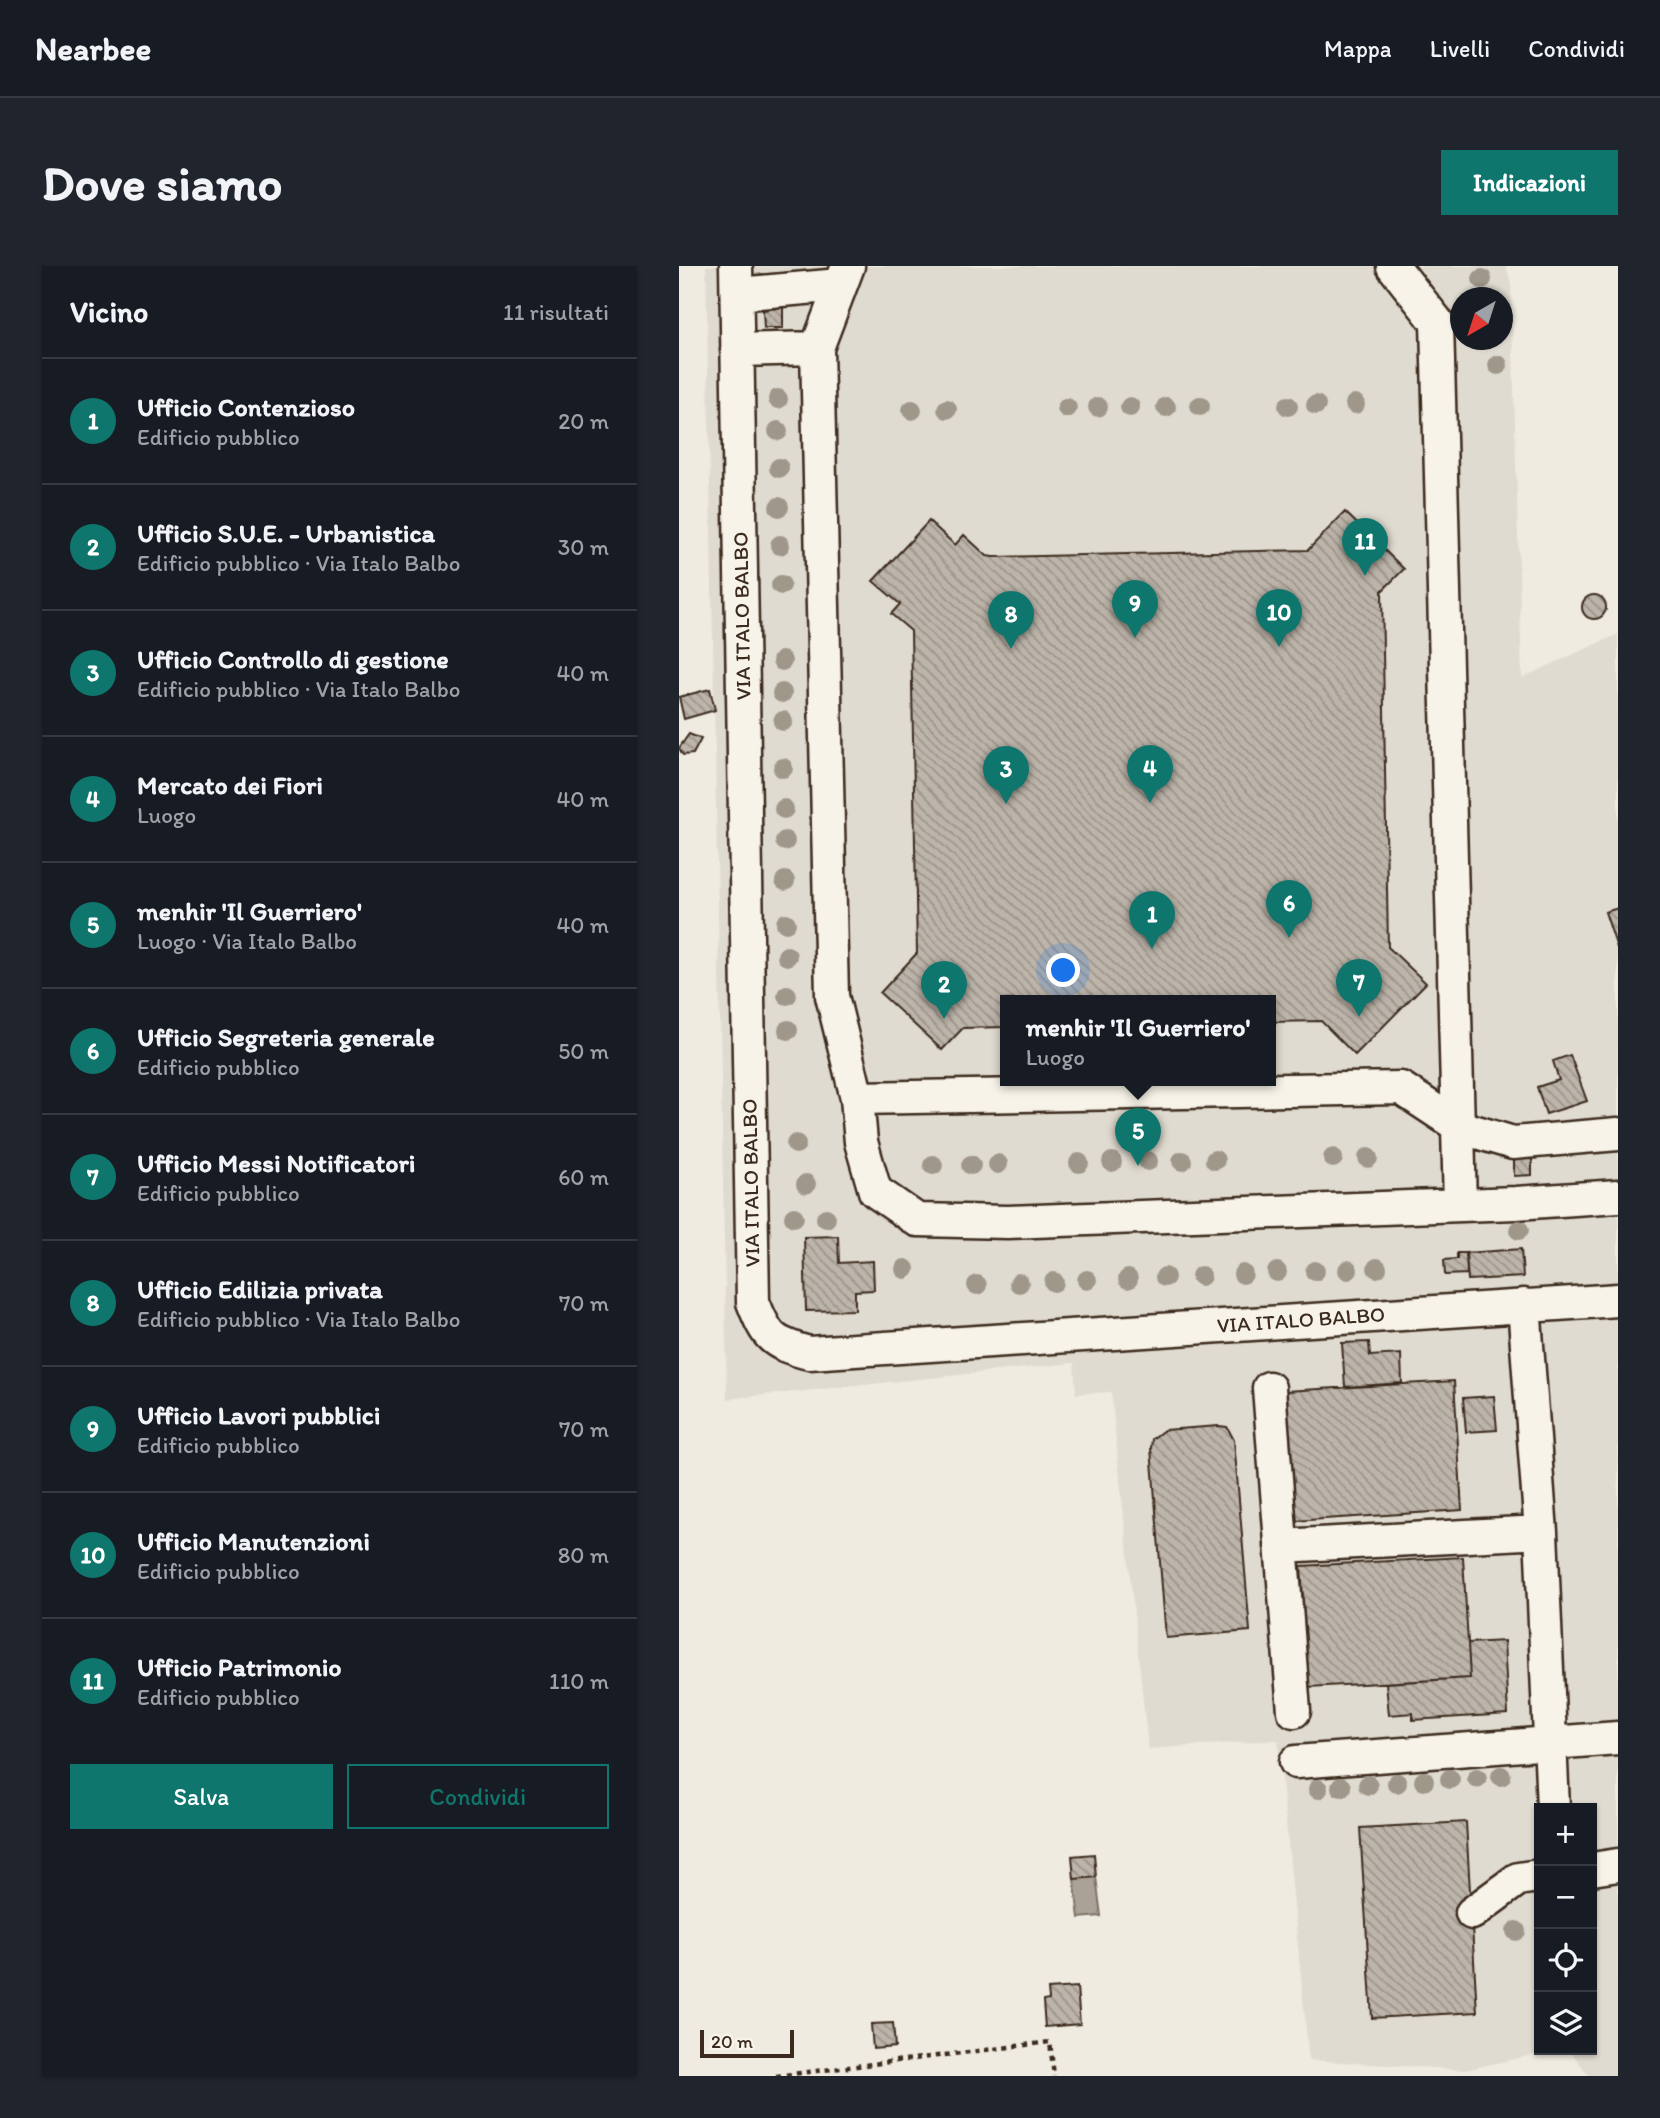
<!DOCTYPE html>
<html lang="it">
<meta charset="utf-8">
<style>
:root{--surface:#171b24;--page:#20242c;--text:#f1f3f6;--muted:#9ea1a6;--line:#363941;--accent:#0f766e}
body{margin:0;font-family:Itim,sans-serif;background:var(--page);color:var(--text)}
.controls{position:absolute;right:21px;bottom:21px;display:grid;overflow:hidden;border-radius:0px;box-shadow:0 2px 5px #0004}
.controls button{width:63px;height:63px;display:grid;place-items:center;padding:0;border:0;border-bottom:2px solid var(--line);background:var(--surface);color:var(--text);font:35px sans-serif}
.compass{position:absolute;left:771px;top:21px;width:63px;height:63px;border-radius:50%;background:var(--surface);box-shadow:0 2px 5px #0004;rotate:219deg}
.scale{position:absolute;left:21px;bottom:18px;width:94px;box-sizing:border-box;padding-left:7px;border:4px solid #3b2a1e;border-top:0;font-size:19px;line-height:24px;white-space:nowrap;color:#3b2a1e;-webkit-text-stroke:5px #f7f3e8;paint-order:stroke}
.you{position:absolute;left:385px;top:705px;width:24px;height:24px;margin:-18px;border:5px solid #fff;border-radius:50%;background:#1a73e8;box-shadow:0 0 0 10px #1a73e833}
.badge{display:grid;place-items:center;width:46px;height:46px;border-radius:50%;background:var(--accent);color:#fff;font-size:23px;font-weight:700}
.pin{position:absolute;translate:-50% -58px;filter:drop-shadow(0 2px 4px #0008)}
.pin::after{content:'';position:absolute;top:37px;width:24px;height:21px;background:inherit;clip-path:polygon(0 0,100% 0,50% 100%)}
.popup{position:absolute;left:321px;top:729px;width:276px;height:91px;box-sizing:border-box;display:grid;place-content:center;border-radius:0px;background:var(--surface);filter:drop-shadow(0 2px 5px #0005);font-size:23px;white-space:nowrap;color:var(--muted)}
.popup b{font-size:26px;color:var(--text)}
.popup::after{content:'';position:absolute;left:50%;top:100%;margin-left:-14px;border:14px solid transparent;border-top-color:var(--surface)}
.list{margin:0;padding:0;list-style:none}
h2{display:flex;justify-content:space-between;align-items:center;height:91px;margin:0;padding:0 28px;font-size:30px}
h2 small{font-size:23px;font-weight:400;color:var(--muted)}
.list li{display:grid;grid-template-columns:46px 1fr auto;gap:21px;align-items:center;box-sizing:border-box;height:126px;padding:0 28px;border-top:2px solid var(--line)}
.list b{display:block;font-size:26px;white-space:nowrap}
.list p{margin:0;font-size:23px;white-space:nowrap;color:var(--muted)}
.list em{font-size:23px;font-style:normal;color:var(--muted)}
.actions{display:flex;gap:14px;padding:21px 28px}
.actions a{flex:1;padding:16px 0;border:2px solid var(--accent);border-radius:0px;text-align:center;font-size:24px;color:var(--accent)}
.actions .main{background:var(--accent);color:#fff}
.icon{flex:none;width:38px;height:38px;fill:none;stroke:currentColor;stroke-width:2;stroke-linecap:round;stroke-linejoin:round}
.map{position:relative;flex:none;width:939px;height:1810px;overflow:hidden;border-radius:0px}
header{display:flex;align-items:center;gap:42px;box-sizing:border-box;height:98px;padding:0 35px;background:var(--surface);border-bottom:2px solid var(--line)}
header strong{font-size:33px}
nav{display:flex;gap:38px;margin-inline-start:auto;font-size:24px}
.intro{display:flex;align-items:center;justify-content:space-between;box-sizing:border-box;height:168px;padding:0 42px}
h1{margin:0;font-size:49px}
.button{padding:18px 32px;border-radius:0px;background:var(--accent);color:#fff;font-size:24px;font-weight:700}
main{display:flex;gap:42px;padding:0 42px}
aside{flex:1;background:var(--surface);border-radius:0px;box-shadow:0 2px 5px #0004}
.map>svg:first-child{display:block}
</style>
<header>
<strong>Nearbee</strong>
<nav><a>Mappa</a><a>Livelli</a><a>Condividi</a></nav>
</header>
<div class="intro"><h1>Dove siamo</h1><a class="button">Indicazioni</a></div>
<main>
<aside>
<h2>Vicino<small>11 risultati</small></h2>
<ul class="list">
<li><span class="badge">1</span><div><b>Ufficio Contenzioso</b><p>Edificio pubblico</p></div><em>20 m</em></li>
<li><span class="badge">2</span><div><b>Ufficio S.U.E. - Urbanistica</b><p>Edificio pubblico · Via Italo Balbo</p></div><em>30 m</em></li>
<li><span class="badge">3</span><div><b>Ufficio Controllo di gestione</b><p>Edificio pubblico · Via Italo Balbo</p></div><em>40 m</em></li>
<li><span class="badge">4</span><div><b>Mercato dei Fiori</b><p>Luogo</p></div><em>40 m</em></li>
<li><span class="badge">5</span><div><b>menhir 'Il Guerriero'</b><p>Luogo · Via Italo Balbo</p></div><em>40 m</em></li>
<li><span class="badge">6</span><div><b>Ufficio Segreteria generale</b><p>Edificio pubblico</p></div><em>50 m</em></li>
<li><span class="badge">7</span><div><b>Ufficio Messi Notificatori</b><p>Edificio pubblico</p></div><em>60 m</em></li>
<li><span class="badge">8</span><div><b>Ufficio Edilizia privata</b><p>Edificio pubblico · Via Italo Balbo</p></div><em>70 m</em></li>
<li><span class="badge">9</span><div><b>Ufficio Lavori pubblici</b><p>Edificio pubblico</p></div><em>70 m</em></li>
<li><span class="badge">10</span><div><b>Ufficio Manutenzioni</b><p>Edificio pubblico</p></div><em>80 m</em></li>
<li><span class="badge">11</span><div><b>Ufficio Patrimonio</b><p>Edificio pubblico</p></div><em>110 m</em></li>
</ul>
<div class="actions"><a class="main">Salva</a><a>Condividi</a></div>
</aside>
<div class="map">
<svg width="939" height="1810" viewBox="0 0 939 1810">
<defs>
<pattern id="building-back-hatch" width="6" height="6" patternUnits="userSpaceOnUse" patternTransform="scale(1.75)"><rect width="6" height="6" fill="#bdb5aa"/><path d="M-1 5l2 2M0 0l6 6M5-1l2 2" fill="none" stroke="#9b938a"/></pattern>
</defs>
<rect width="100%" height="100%" fill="#efebe0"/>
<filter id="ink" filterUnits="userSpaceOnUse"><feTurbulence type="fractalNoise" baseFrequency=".0143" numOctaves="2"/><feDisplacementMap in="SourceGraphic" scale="14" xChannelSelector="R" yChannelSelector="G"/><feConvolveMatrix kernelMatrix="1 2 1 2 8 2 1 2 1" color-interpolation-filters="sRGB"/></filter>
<g filter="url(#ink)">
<!-- built -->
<path fill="#e0dbd0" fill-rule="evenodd" d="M27,0H827L832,17L843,412L939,368V1810H910L891,1784H913V1542H860V1784H877L786,1804L630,1794L599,1474L469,1483L432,1126L397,1128L395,1097L48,1133ZM782,32H824V74H782ZM326,734H592V814H326Z"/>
<!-- water -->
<path fill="#aaa296" stroke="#7e7266" stroke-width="2" d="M417,1611L422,1650L400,1652L395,1613Z"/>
<!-- building -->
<path fill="url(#building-back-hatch)" stroke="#3b2a1e" stroke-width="2" d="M104,41V62H85L84,44Z
M666,246L725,303L703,325L709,681L747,717L676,789L642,755L592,756V734H326V761L284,762L263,784L201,727L238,687L232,365L212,348L221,338L194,315L250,255L276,279L285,269L308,290L314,291L629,284Z
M903 341a12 12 0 1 1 24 0a12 12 0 1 1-24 0Z
M31,423L36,444L5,453L0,431Z
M10,468L22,473L14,488L4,489L0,482Z
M939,642V685L926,646Z
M891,789L908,835L867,848L858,821L880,814L874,795Z
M835,889H853V909L835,910Z
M159,970L160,997L194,995L195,1024L176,1025V1044L127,1045L125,971Z
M842,983L844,1011L789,1014L787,987Z
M778,987H787L788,1008L766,1009L765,994L778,993Z
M690,1076L691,1090L722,1088L723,1117L666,1121L663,1077Z
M775,1115L783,1244L615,1255L607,1125Z
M815,1130L818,1164L787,1166L784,1132Z
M540,1160L548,1161L555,1174L571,1365L487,1372L472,1182L473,1173L485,1164Z
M784,1291L791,1412L629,1421L622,1300Z
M825,1375L829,1448L734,1454V1447L710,1449L707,1417L791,1412L789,1377Z
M787,1556L798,1746L693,1752L681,1562Z
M415,1588L417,1611L395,1613L393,1590Z
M398,1721L401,1758L366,1761L364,1735L370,1734L369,1723Z
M214,1757L216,1781L194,1783L192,1758Z"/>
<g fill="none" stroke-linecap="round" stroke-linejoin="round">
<!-- minor casing -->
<g stroke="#3b2a1e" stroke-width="37">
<path id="minor" d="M57,0L74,1036C88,1072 93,1077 130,1087L939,1034
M169,0L138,82L153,730L178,832
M714,0L758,56L781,939
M58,28L161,19
M58,84L138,82
M939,868L834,877L781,861L722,822L178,832L182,876L196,925L238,954L329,956L837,937L939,930
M845,1039L862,1266L874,1542
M590,1122L615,1445
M602,1280L862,1266
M617,1496L939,1472
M913,1603L939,1599
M793,1647L839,1613L860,1610"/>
</g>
<!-- path -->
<path stroke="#3b2a1e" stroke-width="4.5" stroke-dasharray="5 5" stroke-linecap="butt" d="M97,1810L371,1776L375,1810"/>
<!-- minor -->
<use href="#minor" stroke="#f7f3e8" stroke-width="32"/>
</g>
<!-- trees -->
<g fill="#a0978b">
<circle cx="803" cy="13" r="10"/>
<circle cx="819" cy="99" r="10"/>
<circle cx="99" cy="133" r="10"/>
<circle cx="676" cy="138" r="10"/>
<circle cx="637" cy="139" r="10"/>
<circle cx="521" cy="140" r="10"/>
<circle cx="609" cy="140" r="10"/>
<circle cx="419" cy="141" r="10"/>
<circle cx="451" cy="141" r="10"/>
<circle cx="487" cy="141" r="10"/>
<circle cx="388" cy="142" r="10"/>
<circle cx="268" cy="143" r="10"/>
<circle cx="233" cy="144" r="10"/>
<circle cx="99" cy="165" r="10"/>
<circle cx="100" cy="202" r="10"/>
<circle cx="100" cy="241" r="10"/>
<circle cx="101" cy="279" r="10"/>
<circle cx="102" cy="319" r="10"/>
<circle cx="103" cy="395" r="10"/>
<circle cx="103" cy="427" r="10"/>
<circle cx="104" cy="455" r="10"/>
<circle cx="104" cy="502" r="10"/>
<circle cx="105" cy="543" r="10"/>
<circle cx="106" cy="575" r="10"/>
<circle cx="106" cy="615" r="10"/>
<circle cx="107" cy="657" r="10"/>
<circle cx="108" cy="690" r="10"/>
<circle cx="108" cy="729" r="10"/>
<circle cx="109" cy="764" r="10"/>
<circle cx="117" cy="878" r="10"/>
<circle cx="654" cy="892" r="10"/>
<circle cx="689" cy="892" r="10"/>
<circle cx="536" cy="894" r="10"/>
<circle cx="469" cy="895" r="10"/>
<circle cx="503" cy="895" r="10"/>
<circle cx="433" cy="896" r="10"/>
<circle cx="400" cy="897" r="10"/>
<circle cx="319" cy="898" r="10"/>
<circle cx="254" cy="899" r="10"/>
<circle cx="292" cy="899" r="10"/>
<circle cx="127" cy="918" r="10"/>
<circle cx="115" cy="951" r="10"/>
<circle cx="147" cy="952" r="10"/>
<circle cx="840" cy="964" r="10"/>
<circle cx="698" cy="1002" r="10"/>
<circle cx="226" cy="1003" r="10"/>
<circle cx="669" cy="1004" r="10"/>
<circle cx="636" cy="1005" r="10"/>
<circle cx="598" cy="1006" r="10"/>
<circle cx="564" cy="1008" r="10"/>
<circle cx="522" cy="1010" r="10"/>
<circle cx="486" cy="1011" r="10"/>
<circle cx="449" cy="1013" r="10"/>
<circle cx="408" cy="1014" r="10"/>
<circle cx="375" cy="1016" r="10"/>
<circle cx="340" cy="1017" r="10"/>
<circle cx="298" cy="1019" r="10"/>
<circle cx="822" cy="1510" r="10"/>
<circle cx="798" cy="1512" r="10"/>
<circle cx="771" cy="1513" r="10"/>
<circle cx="745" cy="1515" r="10"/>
<circle cx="718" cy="1517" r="10"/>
<circle cx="689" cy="1519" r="10"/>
<circle cx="662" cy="1521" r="10"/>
<circle cx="639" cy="1523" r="10"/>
<circle cx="837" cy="1665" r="10"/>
</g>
</g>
<g text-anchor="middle" stroke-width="5" stroke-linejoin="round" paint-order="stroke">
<!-- street labels -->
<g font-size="21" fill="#3b2a1e" stroke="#f7f3e8">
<text transform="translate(63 350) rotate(-91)" y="7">VIA ITALO BALBO</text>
<text transform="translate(72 917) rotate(-91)" y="7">VIA ITALO BALBO</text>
<text transform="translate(622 1054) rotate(-4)" y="7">VIA ITALO BALBO</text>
</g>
</g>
</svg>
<div class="controls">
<button>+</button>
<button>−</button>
<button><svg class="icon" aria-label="locate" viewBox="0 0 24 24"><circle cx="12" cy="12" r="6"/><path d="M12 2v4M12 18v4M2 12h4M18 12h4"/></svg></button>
<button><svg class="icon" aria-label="layers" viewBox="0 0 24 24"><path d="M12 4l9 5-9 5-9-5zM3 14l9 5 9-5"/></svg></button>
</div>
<svg class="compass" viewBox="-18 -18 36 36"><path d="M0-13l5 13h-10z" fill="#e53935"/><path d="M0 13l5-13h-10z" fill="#9ea1a6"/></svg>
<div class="scale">20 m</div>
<div class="you"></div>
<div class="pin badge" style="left:473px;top:683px">1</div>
<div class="pin badge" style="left:265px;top:753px">2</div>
<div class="pin badge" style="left:327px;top:538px">3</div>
<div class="pin badge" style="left:471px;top:537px">4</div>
<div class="pin badge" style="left:459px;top:900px">5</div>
<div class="popup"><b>menhir 'Il Guerriero'</b>Luogo</div>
<div class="pin badge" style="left:610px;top:672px">6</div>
<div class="pin badge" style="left:680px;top:751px">7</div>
<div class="pin badge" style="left:332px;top:383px">8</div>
<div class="pin badge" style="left:456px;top:372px">9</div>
<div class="pin badge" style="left:600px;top:381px">10</div>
<div class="pin badge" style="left:686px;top:310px">11</div>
</div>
</main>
